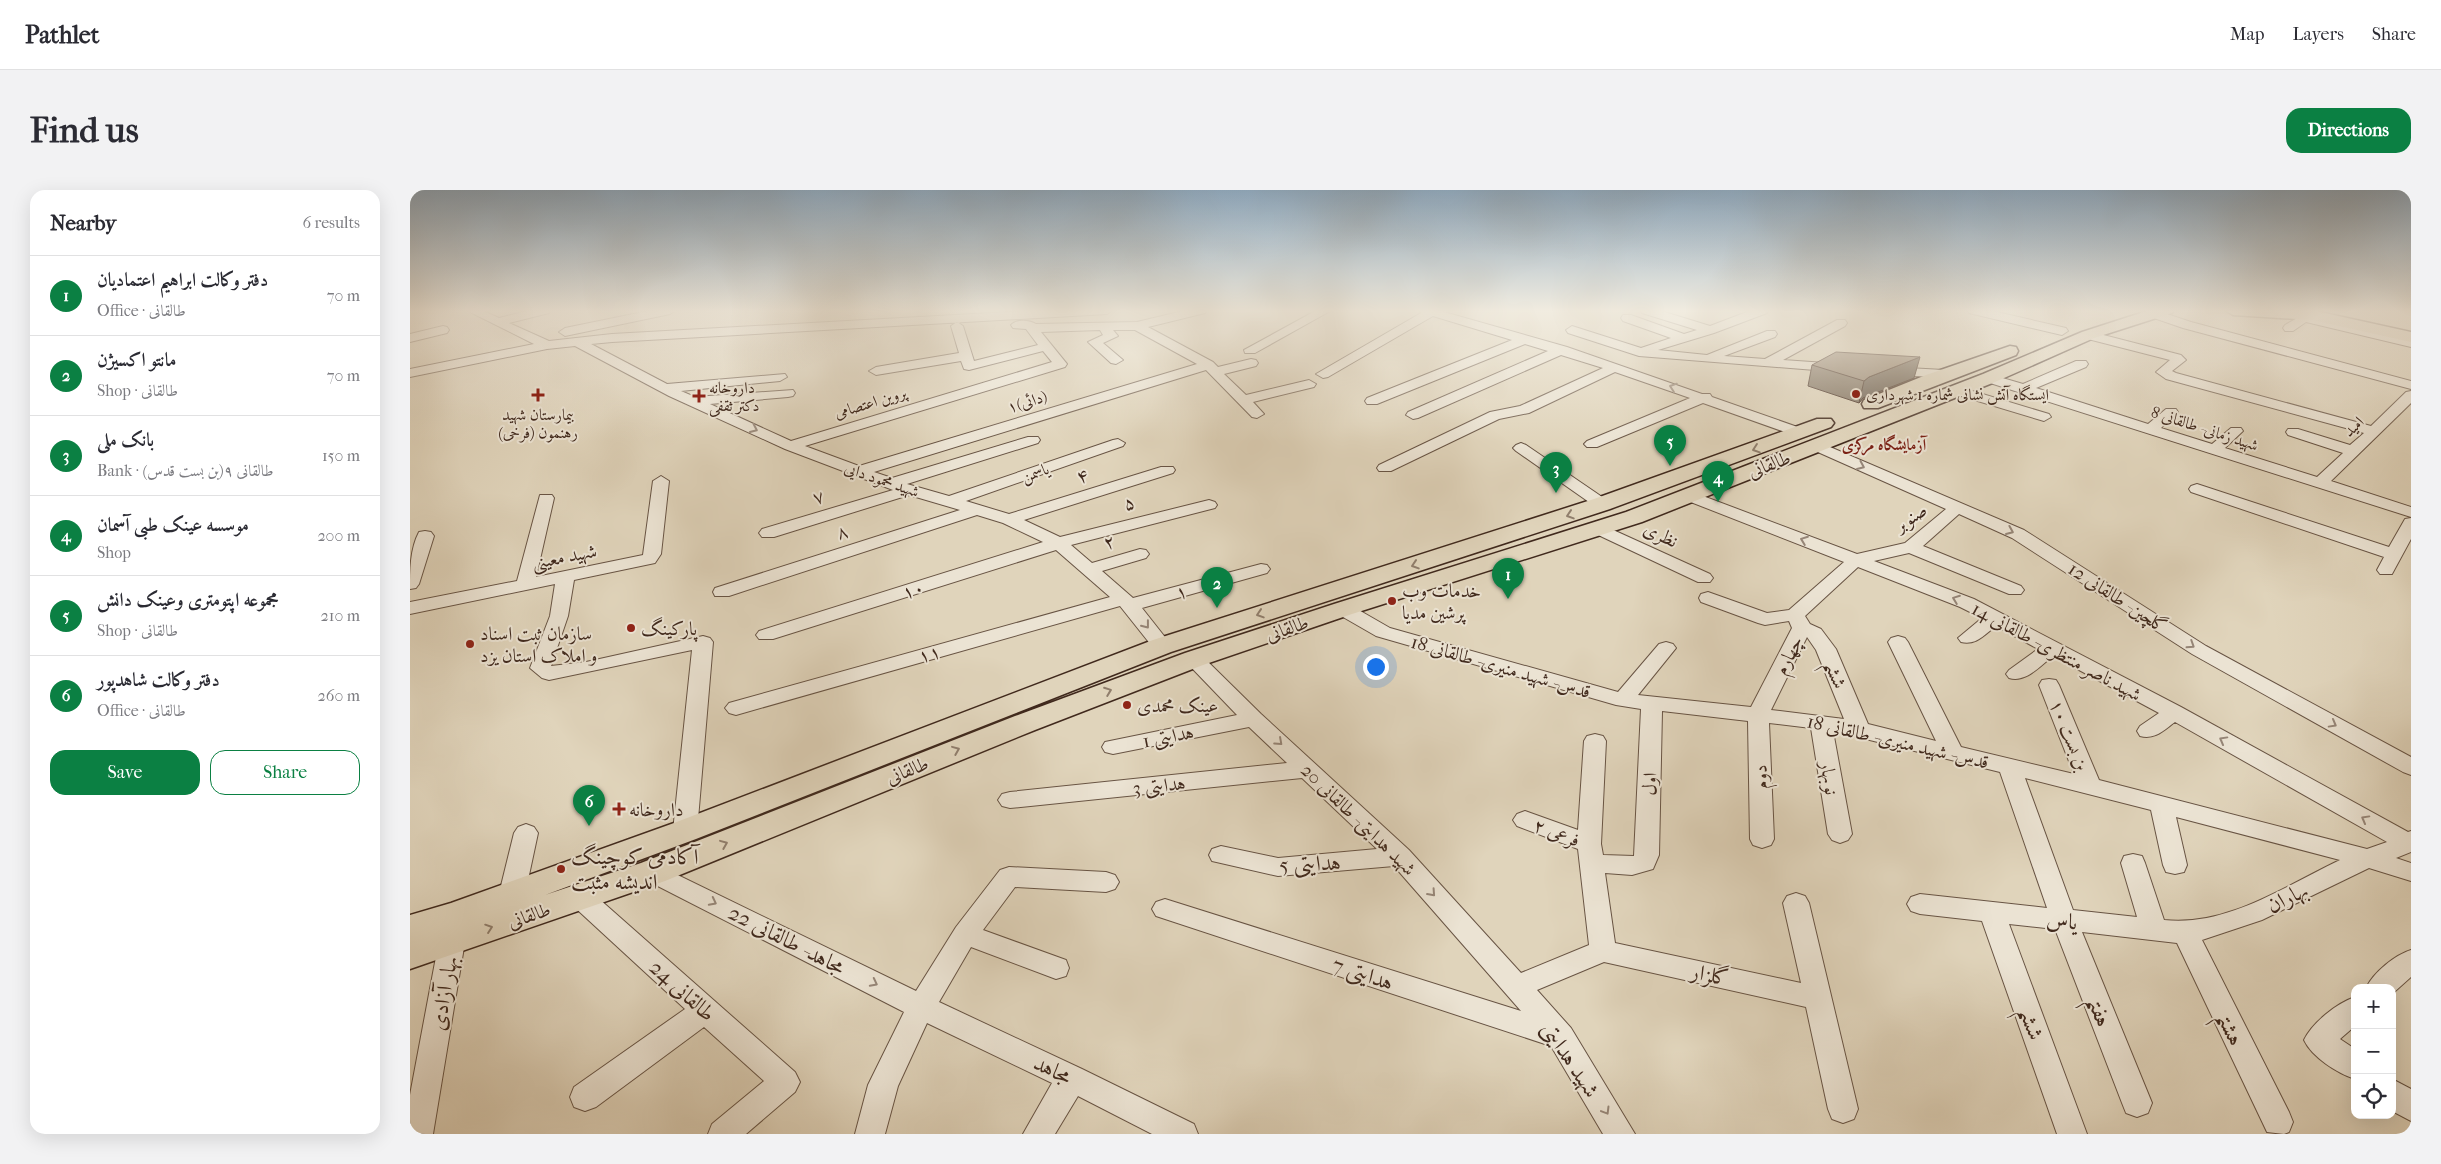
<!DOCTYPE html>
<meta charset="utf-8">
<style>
:root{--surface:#fff;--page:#f2f2f3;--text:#2b2b33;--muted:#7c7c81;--line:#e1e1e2;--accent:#0b8043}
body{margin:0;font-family:"IM FELL French Canon",Amiri,serif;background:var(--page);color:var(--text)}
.controls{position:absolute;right:15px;bottom:15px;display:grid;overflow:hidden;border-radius:10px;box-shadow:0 5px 20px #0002}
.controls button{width:45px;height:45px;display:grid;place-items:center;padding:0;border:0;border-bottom:1px solid var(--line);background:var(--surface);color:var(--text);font:25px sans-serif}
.you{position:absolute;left:965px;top:476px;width:18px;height:18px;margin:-12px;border:4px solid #fff;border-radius:50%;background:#1a73e8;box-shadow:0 0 0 8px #1a73e833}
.badge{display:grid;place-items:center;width:32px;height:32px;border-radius:50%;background:var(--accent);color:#fff;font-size:16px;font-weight:700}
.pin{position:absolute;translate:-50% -41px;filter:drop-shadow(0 1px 2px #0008)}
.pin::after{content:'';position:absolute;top:26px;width:18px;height:15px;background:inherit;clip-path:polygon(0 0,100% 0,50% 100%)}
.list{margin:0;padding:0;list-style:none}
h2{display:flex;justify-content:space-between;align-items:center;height:65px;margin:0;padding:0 20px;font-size:21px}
h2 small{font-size:16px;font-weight:400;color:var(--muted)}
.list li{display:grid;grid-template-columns:32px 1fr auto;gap:15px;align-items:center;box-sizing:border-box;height:80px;padding:0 20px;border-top:1px solid var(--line)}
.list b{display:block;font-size:19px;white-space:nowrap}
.list p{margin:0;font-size:16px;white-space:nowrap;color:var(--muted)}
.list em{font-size:16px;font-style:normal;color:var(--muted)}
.actions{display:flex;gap:10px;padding:15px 20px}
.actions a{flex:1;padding:11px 0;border:1px solid var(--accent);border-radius:15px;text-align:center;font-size:18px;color:var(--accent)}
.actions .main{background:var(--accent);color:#fff}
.icon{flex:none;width:28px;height:28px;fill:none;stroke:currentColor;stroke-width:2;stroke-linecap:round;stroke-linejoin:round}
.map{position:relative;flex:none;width:2001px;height:944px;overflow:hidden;border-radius:15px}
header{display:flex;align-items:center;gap:30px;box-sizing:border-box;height:70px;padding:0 25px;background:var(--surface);border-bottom:1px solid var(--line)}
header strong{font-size:24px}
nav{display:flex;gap:28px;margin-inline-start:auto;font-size:18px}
.intro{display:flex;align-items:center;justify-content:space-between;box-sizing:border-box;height:120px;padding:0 30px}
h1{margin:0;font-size:35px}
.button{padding:12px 22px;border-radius:15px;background:var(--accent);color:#fff;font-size:18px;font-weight:700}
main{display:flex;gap:30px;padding:0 30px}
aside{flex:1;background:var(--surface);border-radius:15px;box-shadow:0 5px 20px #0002}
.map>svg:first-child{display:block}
</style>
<header>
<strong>Pathlet</strong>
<nav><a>Map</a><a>Layers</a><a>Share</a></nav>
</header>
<div class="intro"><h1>Find us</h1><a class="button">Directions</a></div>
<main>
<aside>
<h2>Nearby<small>6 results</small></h2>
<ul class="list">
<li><span class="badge">1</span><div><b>دفتر وکالت ابراهیم اعتمادیان</b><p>Office · طالقانی</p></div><em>70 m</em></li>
<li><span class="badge">2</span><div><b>مانتو اكسيژن</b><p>Shop · طالقانی</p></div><em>70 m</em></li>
<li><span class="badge">3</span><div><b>بانک ملی</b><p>Bank · طالقانی ۹(بن بست قدس)</p></div><em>150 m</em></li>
<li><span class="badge">4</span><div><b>موسسه عینک طبی آسمان</b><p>Shop</p></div><em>200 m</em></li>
<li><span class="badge">5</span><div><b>مجموعه اپتومتری وعینک دانش</b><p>Shop · طالقانی</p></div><em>210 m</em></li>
<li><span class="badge">6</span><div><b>دفتر وکالت شاهدپور</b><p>Office · طالقانی</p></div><em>260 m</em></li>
</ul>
<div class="actions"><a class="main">Save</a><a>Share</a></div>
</aside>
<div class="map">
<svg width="2001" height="944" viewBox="0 0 2001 944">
<rect width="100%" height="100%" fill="#e0d4bb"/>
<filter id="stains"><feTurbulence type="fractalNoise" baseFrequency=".004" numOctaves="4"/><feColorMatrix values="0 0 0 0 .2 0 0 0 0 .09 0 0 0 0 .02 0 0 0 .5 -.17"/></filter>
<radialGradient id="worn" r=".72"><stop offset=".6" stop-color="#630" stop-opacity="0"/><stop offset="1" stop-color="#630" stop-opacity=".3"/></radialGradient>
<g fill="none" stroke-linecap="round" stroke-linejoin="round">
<!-- minor casing -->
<g stroke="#685444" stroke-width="2">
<path id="minor" d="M56,120H71L89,128L121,120H141L139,123L99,133L139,151L202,144L635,120H703L697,124L202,152L181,154L257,194L375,184L377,187L370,191L271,201L285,207L383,200L385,203L383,206L378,207L300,214L381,251L642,172L633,161L559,180L554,179L551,171L466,185L459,181L466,177L549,163L541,136L547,132L553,136L564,171L628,155L616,139L603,138L601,135C606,129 620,130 626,134L727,132L777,120H797L795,123L738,137L803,172L808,177L841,169L846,170L848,173L846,176L814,184L836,205L899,190L906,194L904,197L843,212L854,224L847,228L842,227L796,180L464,282L482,288L618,247H628L630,250L628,253L497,294L539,306L703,250L708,249L715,253L713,256L556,311L599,324L751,277H763L765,280L763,283L614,330L650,347L799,310L805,312L807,315L805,318L661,355L682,373L730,359L736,360L739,364L736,368L692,381L723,408L851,374L857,375L860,379L857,383L732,418L762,456L759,460L752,462L745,460L710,416L326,525L319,523L315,518L319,513L700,407L646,360L363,449H349L346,445L349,441L633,352L593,333L567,325L319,406H305L303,402L305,398L550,320L499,305L364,347H352L349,343L352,339L483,300L375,259L259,206L165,156L137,159L0,187V179L124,154ZM690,140L693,145L678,152L701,173L706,174L713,170L693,153L708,146L703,140H725L787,174L449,276L395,256L655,177L657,174L631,142Z
M243,120H266L260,124L155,146L149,142L155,138Z
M907,120H922L845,163H835L834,160Z
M1009,120H1027L1157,157L1292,204H1300L1302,207L1396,240L1398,243L1396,246H1386L1293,213L1187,257H1177L1174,254L1177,251L1280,208L1205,182L1119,223L1089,229L981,281H969L967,278L969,275L1080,222L1110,216L1193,178L1151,165L1008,228L1003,229L996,225L998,222L1138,161L1115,154L967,214H957L955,211L957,208L1102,150L1023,126L918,187L913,188L906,184L1011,123Z
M1230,120H1248L1300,136L1342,120H1359L1357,123L1304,143L1248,160L1297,165L1357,141H1365L1367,144L1365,147L1314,166L1355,169L1427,130H1435L1437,133L1435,136L1373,170L1430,174L1437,178L1430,182L1229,166L1158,143L1156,140L1162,136L1231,158L1261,148L1213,131L1211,128L1213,125H1221L1274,144L1287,140L1232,123Z
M1557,120H1578L1656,138L1658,141L1652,145L1559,123Z
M1745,120L1781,132L2001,191V199L1773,138L1741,127L1739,124L1741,121Z
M1894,124L2001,149V157L1896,132L1883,141H1875L1873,138L1875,135Z
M33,136L37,137L39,140L37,143L0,152V144Z
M1678,141L1771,165L1776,170L1762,181L1766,183L1961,236L1996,202L2001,201V213L1921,291L2001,317V327L1608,202L1574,191L1572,188L1579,184L1613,194L1666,171H1676L1678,174L1676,177L1626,198L1738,234L1756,219H1766L1768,222L1751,238L1802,254L1821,238H1831L1833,241L1815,258L1907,287L1933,263L1878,245L1876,242L1878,239H1888L1940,255L1954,243L1756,189L1746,182L1760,170L1674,148L1672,145Z
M1479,177L1534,180L1541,184L1534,188L1474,184L1472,181L1474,178Z
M1546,196L1639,224L1641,227L1634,231L1541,203L1539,200Z
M1406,251L1614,340L1796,456L2001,567V585L1993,582L1782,464L1602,348L1549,324L1513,356L1611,396L1614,400L1611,404H1599L1499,363L1464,371L1564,409L1771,517L1998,642L2001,641V662L1986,668L2001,673V691L1959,678L1852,730L1792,750L1879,922L1883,932L1879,942L1874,944L1857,942L1767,753L1672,742L1742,913L1738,923L1727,927L1716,923L1712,913L1645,739L1599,734L1677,944H1647L1572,731L1510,724L1501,721L1497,714L1501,707L1510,704L1637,718L1590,582L1423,541L1442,644L1438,650L1430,653L1422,650L1418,644L1401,538L1359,533L1364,649L1361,655L1352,658L1343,655L1340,649L1338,531L1252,521L1249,665L1243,679L1222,685L1195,683L1205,753L1391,793L1373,713L1377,706L1386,703L1395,706L1399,713L1448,919L1444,929L1433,933L1422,929L1418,919L1396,817L1194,772L1127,800L1161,838L1225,944H1193L1141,856L746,726L742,719L746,712L755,709L1111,821L984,676L868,686L802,671L799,665L802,659L811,656L868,668L967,659L892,588L600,618L592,616L588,610L592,604L600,602L877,573L839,537L703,564L695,562L692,557L695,552L827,525L777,473L774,469L777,465L784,463L791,465L851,524L999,660L1111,783L1179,755L1168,659L1107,636L1103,630L1107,624L1115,621L1168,640L1174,551L1177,546L1185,544L1193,546L1196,551L1191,654L1193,665L1224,666L1231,519L1206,515L966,446L926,423L924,419L926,415H940L980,438L1208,502L1249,454L1256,452L1263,454L1266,458L1228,505L1341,517L1382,438L1379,431L1355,435L1348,433L1291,412L1289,408L1291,404L1298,402L1357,423L1379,420L1434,372L1273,309L1271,306L1273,303H1285L1447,364L1495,353L1536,319L1401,259L1398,256L1401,253ZM1448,377L1550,417L1572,428L1548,448L1551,452C1566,456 1575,444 1586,436L1628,459L1599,480L1596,484L1599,488C1616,493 1630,476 1643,466L1749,523L1730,536L1727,541L1730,546C1745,550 1754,540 1765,532L1977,652L1957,659L1689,590L1649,495L1646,490L1639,489L1632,490L1629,495L1664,584L1551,557L1498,452L1495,448L1488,446L1481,448L1478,452L1526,551L1458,534L1426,459L1411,439L1400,434L1395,426ZM1397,447L1406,460L1434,529L1361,520ZM1615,588L1741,620L1753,675L1756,682L1765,684L1774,682L1777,675L1766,627L1930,670C1875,696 1817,737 1754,730L1735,673L1732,666L1723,664L1714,666L1711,673L1727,727L1663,720Z
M1111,253L1116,255L1198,311L1200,314L1198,317H1186L1106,261L1103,258L1106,255Z
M251,286L259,291L251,364L245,373L164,390L158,426L141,476L176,472L293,446L300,448L303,452L287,641L283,647L275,650L267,647L263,641L282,460L139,490L132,488L120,478L140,426L145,394L0,424V412L107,391L130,305H142L144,308L126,387L233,365L243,291Z
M1787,294L1979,357L1995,329L2001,328V349L1982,384H1970L1967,380L1974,367L1781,302L1779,299L1781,296Z
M1190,334L1300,384L1303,388L1300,392H1288L1184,343L1182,339L1184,335Z
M15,341L21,342L24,346L9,394L6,398L0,399C0,380 0,359 9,342Z
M116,634L124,637L128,643L115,704L111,711L102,714L93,711L89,704L104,643L108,637Z
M243,673L506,801L546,737L590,680L599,677L696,682L705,685L709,692L705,699L696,702L605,697L573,740L656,770L659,778L656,786L646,789L561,757L529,812L672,879L784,934L788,944H742L668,906L645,944H613L642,893L517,833L488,896L475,944H445L458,895L494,822L234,689L231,682L234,675Z
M170,697L179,700L385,882L390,892L385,902L336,944H298L302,934L354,891L294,837L186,917L175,921L164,917L160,907L164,897L275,819L161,714L157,707L161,700Z
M42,740L51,743L55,751L23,944H0V905L29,751L33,743Z
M2001,760V787L1982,804V798H1956C1964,782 1985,765 2001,760Z
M1945,807V836L1930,849L1945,859V889C1927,883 1902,867 1894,850C1902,833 1927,813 1945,807Z
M1982,889L2001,899V931L1982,921Z"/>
</g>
<!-- major casing -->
<g stroke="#40291d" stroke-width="3">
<path id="major" d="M1740,120H1764L1762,123L1684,148L1585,192L1232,332L942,424L793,475L625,540L255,691L0,779V725L41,713L264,633L743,450L1184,309L1407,229H1421L1424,233L1421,237L1200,319L761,462L286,649L135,705L231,673L605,526L775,463L924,414L1216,322L1573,184L1672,142Z
M1815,120H1901L2001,142V152L1902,130L1823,125Z
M1600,156L1606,157L1608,161L1606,165L1468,218H1454L1452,214L1454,210L1516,185Z"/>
</g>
<!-- minor -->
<use href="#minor" fill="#ebe3d3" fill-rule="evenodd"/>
<!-- major -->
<use href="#major" fill="#e0d4bb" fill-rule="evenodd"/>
</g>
<!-- wall -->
<path fill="#7e705f" stroke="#40291d" d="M1402,175L1504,188L1453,208L1449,213L1398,196Z"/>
<!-- shaded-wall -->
<path fill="#675b4e" stroke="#40291d" d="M1510,167L1504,188L1453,208L1449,213L1454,191L1459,187Z"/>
<!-- building -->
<path fill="#93826f" stroke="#40291d" d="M1426,162L1510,167L1459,187L1454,191L1402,175Z"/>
<!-- one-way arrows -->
<defs><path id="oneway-chevron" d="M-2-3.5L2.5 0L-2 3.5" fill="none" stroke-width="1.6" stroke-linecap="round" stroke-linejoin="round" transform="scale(1.25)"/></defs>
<g stroke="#968678">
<use href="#oneway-chevron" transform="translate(1263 197) rotate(-161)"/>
<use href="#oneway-chevron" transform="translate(344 239) rotate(25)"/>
<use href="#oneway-chevron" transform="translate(1451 276) rotate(24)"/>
<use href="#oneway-chevron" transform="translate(1600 341) rotate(23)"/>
<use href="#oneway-chevron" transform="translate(1394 350) rotate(-159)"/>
<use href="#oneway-chevron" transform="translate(1546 409) rotate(-159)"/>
<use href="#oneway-chevron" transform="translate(736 435) rotate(52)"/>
<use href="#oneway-chevron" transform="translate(1781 455) rotate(33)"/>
<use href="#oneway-chevron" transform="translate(1923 534) rotate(29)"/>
<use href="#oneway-chevron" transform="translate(1813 550) rotate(-151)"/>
<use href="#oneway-chevron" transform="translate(869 552) rotate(42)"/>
<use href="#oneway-chevron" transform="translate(1955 629) rotate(-151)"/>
<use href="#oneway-chevron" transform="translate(1022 703) rotate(48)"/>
<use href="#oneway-chevron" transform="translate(303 712) rotate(27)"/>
<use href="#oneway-chevron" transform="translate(464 793) rotate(27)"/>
<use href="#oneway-chevron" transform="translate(1196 921) rotate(59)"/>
</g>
<g stroke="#907e6c">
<use href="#oneway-chevron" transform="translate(1346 259) rotate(161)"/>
<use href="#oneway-chevron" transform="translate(1160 325) rotate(162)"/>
<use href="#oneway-chevron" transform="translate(1005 375) rotate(162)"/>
<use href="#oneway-chevron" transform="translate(850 424) rotate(162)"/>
<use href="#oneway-chevron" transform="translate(698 501) rotate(-21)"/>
<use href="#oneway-chevron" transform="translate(546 560) rotate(-22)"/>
<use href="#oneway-chevron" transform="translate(314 654) rotate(-22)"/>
<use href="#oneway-chevron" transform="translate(79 738) rotate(-19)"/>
</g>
<!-- sky -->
<linearGradient id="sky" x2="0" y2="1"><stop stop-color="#8faac0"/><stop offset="0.48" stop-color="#f1ece0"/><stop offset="1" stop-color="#f1ece0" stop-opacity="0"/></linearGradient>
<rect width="2001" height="252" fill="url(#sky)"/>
<!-- markers -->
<g fill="#8f2418" stroke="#ebe3d3" stroke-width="2">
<circle cx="1446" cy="204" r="5"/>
<path d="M125.5 197.5h5v5h5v5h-5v5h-5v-5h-5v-5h5z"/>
<path d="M286.5 198.5h5v5h5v5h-5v5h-5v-5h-5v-5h5z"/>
<circle cx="982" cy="411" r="5"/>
<circle cx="221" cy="438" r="5"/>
<circle cx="60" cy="454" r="5"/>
<circle cx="717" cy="515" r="5"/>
<path d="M206.5 611.5h5v5h5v5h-5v5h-5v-5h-5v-5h5z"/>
<circle cx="151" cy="679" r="5"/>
</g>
<g text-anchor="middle" stroke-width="4" stroke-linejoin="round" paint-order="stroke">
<!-- far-poi labels -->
<g font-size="16" fill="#40291d" stroke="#ebe3d3" text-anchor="start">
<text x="299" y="203">داروخانه<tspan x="299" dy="18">دکتر ثقفی</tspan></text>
<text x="1456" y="210">ایستگاه آتش نشانی شماره 1 شهرداری</text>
<text x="128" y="230" text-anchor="middle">بیمارستان شهید<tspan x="128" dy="18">رهنمون (فرخی)</tspan></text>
</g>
<!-- far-street labels -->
<g font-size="16" fill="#40291d" stroke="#ebe3d3">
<text transform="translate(617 211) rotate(-17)" y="6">۱(دائی)</text>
<text transform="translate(460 212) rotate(-17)" y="6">پروین اعتصامی</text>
<text transform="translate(1943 236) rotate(-44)" y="6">امید</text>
<text transform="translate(1795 238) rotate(18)" y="6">شهید زمانی- طالقانی 8</text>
<text transform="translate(625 282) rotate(-19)" y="6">یاسمن</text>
<text transform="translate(472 289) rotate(19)" y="6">شهید محمود دایی</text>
</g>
<!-- far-neighbourhood labels -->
<g font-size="16" font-weight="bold" fill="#7a1f14" stroke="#ebe3d3">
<text x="1474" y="260">آزمایشگاه مرکزی</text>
</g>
<!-- street labels -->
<g font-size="19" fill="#40291d" stroke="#ebe3d3">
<text transform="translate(1359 274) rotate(-21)" y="7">طالقانی</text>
<text transform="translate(672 285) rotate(-17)" y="7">۴</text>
<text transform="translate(408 306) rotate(-17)" y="7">۷</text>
<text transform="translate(719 312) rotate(-14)" y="7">۵</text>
<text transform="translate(1500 327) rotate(-35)" y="7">صنوبر</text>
<text transform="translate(432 341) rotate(-18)" y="7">۸</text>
<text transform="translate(1251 344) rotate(25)" y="7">نظری</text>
<text transform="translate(699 351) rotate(-17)" y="7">۲</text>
<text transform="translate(154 366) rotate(-11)" y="7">شهید معینی</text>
<text transform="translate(503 399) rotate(-17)" y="7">۱۰</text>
<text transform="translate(771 401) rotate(-15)" y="7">۱</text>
<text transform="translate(1708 407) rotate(33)" y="7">گلچین- طالقانی 12</text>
<text transform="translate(877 438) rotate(-19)" y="7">طالقانی</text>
<text transform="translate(1647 461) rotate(28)" y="7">شهید ناصر منتظری- طالقانی 14</text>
<text transform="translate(519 463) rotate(-16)" y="7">۱۱</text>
<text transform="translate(1378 465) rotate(-63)" y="7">چهارم</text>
<text transform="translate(1091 476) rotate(16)" y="7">قدس- شهید منیری- طالقانی 18</text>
<text transform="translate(1426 484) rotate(67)" y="7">ششم</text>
<text transform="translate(1660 545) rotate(68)" y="7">بن بست ۱۰</text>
<text transform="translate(758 546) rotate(-11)" y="7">هدایتی 1</text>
<text transform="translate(1488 551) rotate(13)" y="7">قدس- شهید منیری- طالقانی 18</text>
<text transform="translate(497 580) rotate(-22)" y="7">طالقانی</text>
<text transform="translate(1350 587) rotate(-92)" y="7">دوم</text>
<text transform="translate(1420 588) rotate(81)" y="7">نوبهار</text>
<text transform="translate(1239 594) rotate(-88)" y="7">اول</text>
<text transform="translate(749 595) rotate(-6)" y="7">هدایتی 3</text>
<text transform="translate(949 629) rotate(44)" y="7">شهید هدایتی- طالقانی 20</text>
<text transform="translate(1147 642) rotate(21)" y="7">فرعی ۲</text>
<text transform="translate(119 725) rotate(-19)" y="7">طالقانی</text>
</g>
<!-- poi labels -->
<g font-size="19" fill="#40291d" stroke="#ebe3d3" text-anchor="start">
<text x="992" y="407">خدمات وب<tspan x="992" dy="22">پرشین مدیا</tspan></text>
<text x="231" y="445">پارکینگ</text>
<text x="70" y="450">سازمان ثبت اسناد<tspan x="70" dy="22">و املاک استان یزد</tspan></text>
<text x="727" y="522">عینک محمدی</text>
<text x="219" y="626">داروخانه</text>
</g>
<!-- near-poi labels -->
<g font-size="22" fill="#40291d" stroke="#ebe3d3" text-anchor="start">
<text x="161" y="674">آکادمی کوچینگ<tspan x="161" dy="25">اندیشه مثبت</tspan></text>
</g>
<!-- near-street labels -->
<g font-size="22" fill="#40291d" stroke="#ebe3d3">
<text transform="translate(900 673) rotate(-3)" y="8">هدایتی 5</text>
<text transform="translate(1877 707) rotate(-26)" y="8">بهاران</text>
<text transform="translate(1652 730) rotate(6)" y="8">یاس</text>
<text transform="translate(377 749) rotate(27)" y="8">مجاهد- طالقانی 22</text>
<text transform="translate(953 783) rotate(18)" y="8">هدایتی 7</text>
<text transform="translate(1300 784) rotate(12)" y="8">گلزار</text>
<text transform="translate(273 800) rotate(42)" y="8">طالقانی 24</text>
<text transform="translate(33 803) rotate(-80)" y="8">بهار آزادی</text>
<text transform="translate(1690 821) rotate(68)" y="8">هفتم</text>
<text transform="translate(1622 833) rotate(70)" y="8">ششم</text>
<text transform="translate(1821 838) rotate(64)" y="8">هشتم</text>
<text transform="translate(1161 869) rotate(56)" y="8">شهید هدایتی</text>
<text transform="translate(643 879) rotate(26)" y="8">مجاهد</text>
</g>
</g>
<rect width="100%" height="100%" filter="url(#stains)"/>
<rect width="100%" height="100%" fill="url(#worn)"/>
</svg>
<div class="controls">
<button>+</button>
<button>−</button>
<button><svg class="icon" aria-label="locate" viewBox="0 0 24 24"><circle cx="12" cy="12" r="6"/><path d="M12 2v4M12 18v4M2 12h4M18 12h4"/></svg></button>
</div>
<div class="you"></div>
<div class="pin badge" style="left:1098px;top:409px">1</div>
<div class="pin badge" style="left:807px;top:418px">2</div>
<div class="pin badge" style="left:1146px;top:303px">3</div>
<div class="pin badge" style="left:1308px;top:312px">4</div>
<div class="pin badge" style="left:1260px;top:276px">5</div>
<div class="pin badge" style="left:179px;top:636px">6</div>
</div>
</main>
